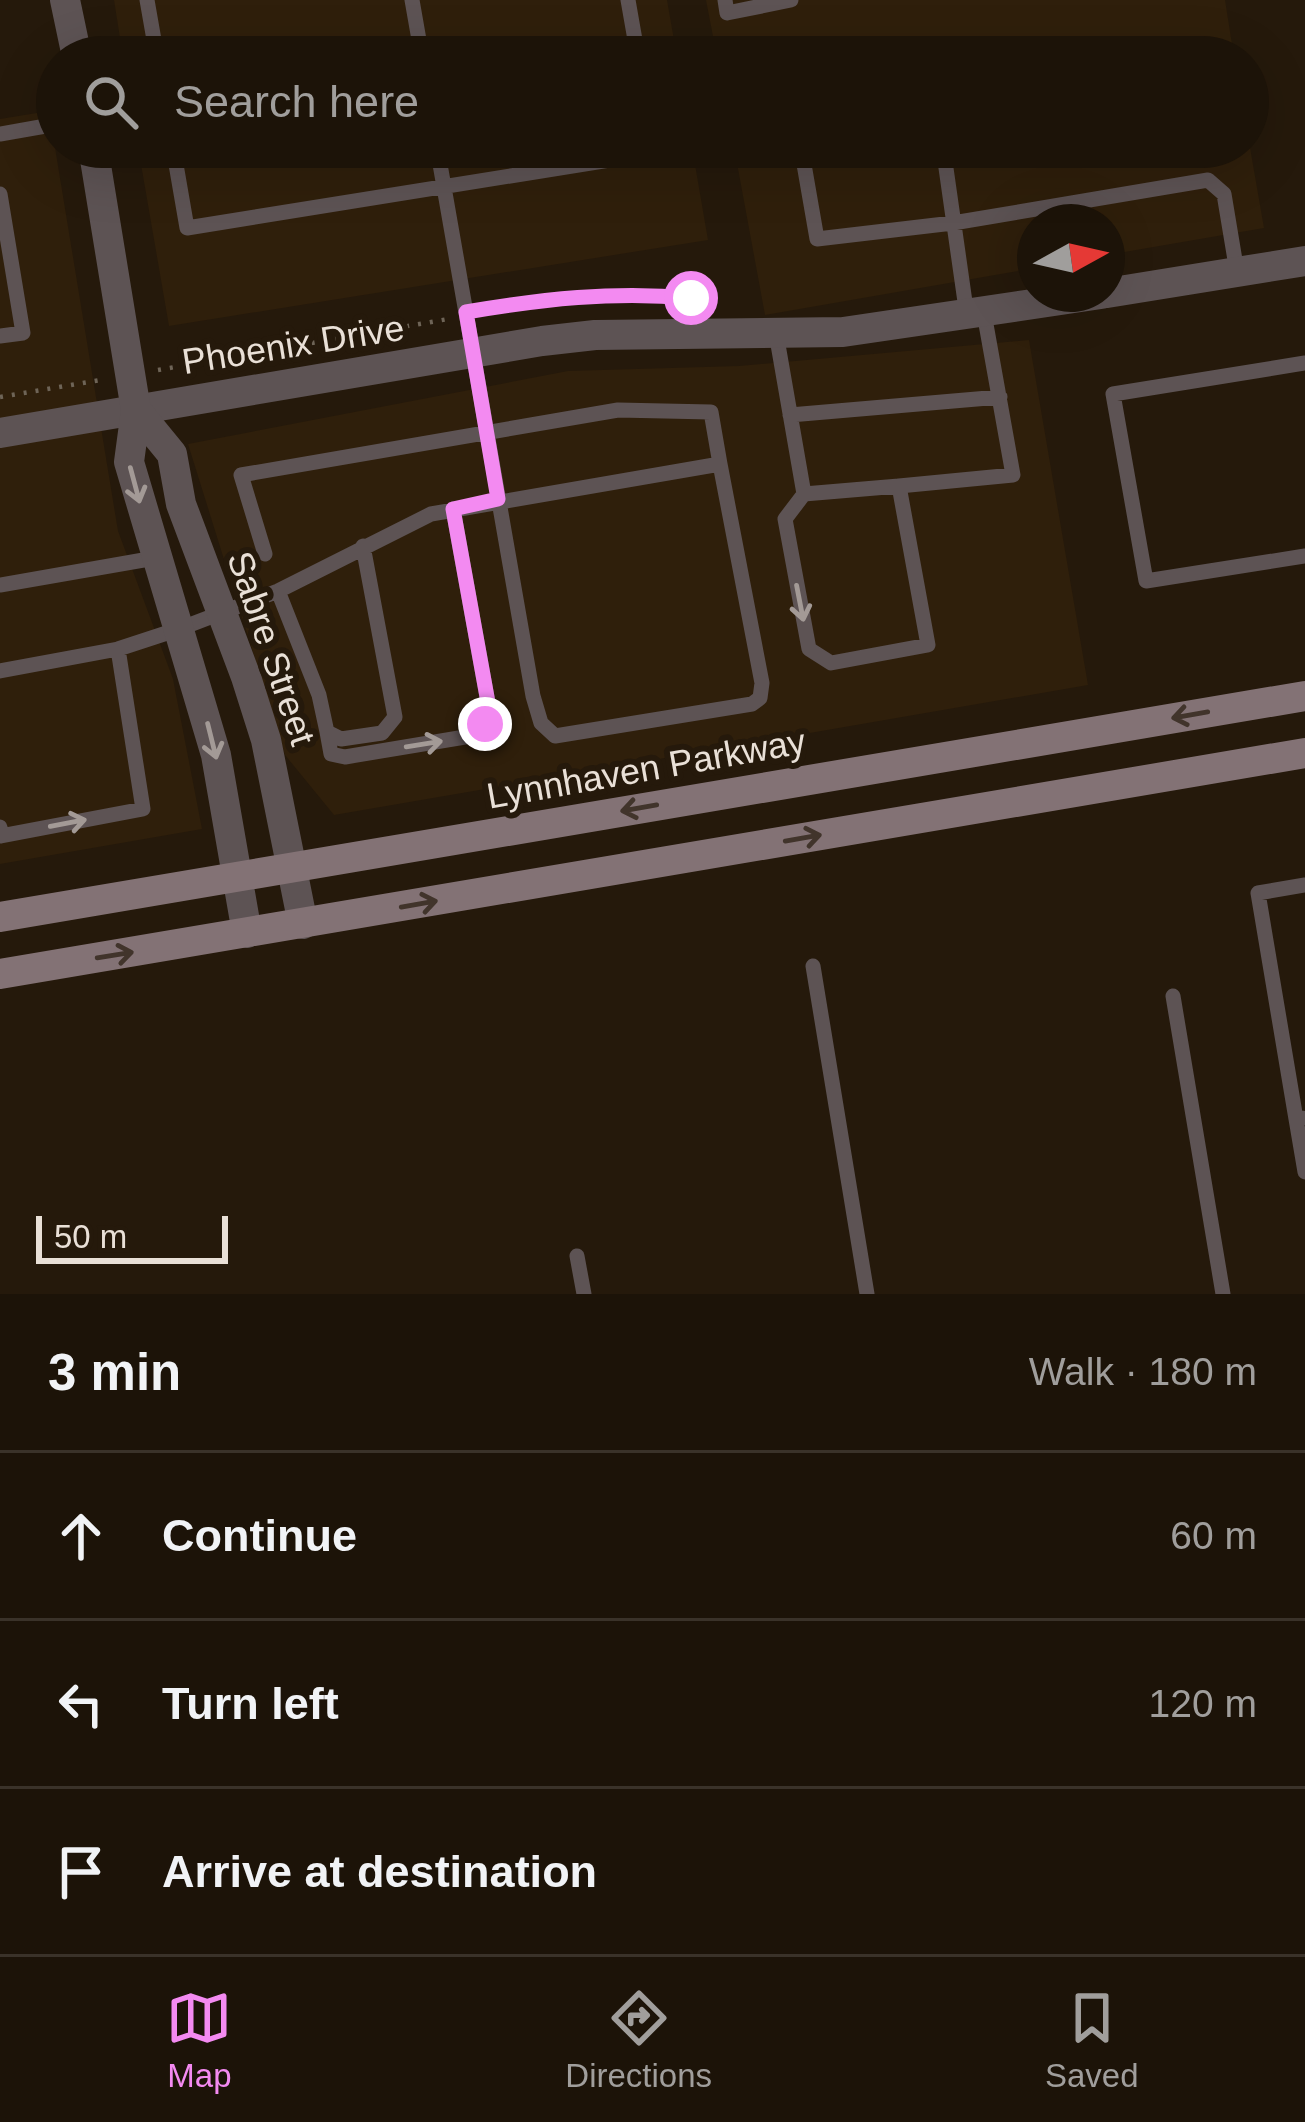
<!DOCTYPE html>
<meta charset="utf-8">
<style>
:root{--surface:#1c1308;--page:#251c12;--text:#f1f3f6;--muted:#a09e9c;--line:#3a3229;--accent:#f38af1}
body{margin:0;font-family:Arial,sans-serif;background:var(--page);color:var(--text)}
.compass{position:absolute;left:1017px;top:204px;width:108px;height:108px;border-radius:50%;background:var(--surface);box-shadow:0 12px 48px #0002;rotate:82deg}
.scale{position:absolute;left:36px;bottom:30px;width:192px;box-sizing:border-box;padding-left:12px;border:6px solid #e9e0d7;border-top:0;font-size:33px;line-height:42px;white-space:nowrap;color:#e9e0d7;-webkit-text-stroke:9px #25190b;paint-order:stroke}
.stop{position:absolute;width:36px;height:36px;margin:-27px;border:9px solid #f38af1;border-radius:50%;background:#fff}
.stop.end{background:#f38af1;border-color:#fff;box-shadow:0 3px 12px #0008}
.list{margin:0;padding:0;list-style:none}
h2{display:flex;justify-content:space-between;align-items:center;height:156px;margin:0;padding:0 48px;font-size:51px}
h2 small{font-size:39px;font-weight:400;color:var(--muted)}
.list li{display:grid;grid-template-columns:78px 1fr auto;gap:36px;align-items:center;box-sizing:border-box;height:168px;padding:0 48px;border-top:3px solid var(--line)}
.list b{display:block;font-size:45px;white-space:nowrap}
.list em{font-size:39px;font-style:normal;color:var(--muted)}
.icon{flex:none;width:66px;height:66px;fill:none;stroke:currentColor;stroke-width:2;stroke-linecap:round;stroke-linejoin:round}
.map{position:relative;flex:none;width:1305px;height:1294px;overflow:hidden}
.search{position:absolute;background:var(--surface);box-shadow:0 12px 48px #0002;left:36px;right:36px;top:36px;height:132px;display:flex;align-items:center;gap:30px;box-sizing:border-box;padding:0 42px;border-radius:66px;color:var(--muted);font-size:45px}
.sheet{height:660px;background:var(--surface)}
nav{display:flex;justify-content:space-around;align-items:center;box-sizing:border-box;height:168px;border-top:3px solid var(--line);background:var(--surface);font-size:33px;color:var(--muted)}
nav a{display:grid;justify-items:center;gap:6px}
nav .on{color:var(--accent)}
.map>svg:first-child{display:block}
</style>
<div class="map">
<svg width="1305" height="1294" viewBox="0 0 1305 1294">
<rect width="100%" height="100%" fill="#25190b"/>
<!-- built -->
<path fill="#2f1f0b" d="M114,0H667L677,57H123Z
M706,0H1225L1234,57H717Z
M49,111L118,531L173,679L202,829L0,864V119Z
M1248,136L1264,228L1107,255V222H1035V268L765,315L734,147H1248Z
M138,147H692L708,240L169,326Z
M1029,340L1088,685L334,815L285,755L188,444L568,371L739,366Z"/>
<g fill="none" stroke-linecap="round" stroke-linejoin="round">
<!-- path -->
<path stroke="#6e6457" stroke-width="4.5" stroke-dasharray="3 9" stroke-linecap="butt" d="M488,308C558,296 620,292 691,299
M158,370L448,319
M0,397L106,379"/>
<!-- service -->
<path stroke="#5d5354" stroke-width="15" d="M147,0L157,57
M412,0L422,57
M628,0L638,57
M725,0L727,13L791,0
M0,134L57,124
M173,147L187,228L653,153V147
M437,147L533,696L541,723L555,736L752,704L760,698L762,683L720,464
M801,147L817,239L953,223L1208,180L1224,194L1237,272
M943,147L967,316
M0,194L23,333L0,336
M776,333L804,494L899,486
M1305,363L1113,394L1146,581L1305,556
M790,415L1000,397
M804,494L785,519L809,649L831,663L928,645L899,486L1013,475L984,313
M0,585L155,558
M278,591L319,695L327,732L341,739L382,733L395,717L363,546
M0,671L118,649L179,629L278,591L431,514L720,464L711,412L618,410L241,475L265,554
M327,732L331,754L345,757L477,735L489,708L453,509
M0,827L1,836L143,809L118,649
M813,966L867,1294
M1173,996L1223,1294
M1302,1118L1296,1119L1305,1172
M1296,1119L1258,893L1305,885
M577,1256L584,1294"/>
<!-- minor -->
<path stroke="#5d5354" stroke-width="30" d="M1107,293L1305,261
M0,433L542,341L595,335L843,332L1101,294"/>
<!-- tertiary -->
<path stroke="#5d5354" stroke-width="30" d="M65,0L77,57
M93,147L136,410L129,462L216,755L247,933
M136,410L172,454L181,504L246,677L266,740L303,924"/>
<!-- secondary -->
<path stroke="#837275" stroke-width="30" d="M0,917L1305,696
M0,974L1305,753"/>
</g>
<!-- one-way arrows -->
<defs><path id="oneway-shaft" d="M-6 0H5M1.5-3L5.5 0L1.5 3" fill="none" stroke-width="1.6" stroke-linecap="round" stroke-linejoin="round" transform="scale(3)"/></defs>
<g stroke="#a39a96">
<use href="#oneway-shaft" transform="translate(135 485) rotate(75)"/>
<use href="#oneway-shaft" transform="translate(800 603) rotate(79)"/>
<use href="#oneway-shaft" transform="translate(212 741) rotate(76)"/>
<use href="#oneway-shaft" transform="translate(424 744) rotate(-9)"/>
<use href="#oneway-shaft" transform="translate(68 823) rotate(-11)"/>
</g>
<g stroke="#41342b">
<use href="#oneway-shaft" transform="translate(1190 715) rotate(170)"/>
<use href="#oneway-shaft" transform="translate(639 808) rotate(170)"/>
<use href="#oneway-shaft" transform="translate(803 838) rotate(-10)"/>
<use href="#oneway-shaft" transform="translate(419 904) rotate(-10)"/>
<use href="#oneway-shaft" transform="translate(115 955) rotate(-9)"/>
</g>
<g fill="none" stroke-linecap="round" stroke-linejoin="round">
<!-- route -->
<path stroke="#f38af1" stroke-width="15" d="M485,724L489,708L453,509L498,499L466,312C543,299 612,291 691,298"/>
</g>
<g text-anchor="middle" stroke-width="12" stroke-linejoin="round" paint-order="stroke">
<!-- street labels -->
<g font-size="36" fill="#e9e0d7" stroke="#25190b">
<text transform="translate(293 344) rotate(-9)" y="13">Phoenix Drive</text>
<text transform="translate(272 648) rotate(71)" y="13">Sabre Street</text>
<text transform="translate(646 768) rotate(-10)" y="13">Lynnhaven Parkway</text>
</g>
</g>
</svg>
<svg class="compass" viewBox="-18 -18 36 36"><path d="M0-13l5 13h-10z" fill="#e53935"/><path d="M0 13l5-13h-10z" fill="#a09e9c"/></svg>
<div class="scale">50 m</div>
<div class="stop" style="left:691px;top:298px"></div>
<div class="stop end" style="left:485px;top:724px"></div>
<div class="search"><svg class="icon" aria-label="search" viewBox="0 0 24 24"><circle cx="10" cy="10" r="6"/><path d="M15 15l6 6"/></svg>Search here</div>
</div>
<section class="sheet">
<h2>3 min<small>Walk · 180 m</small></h2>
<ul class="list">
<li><svg class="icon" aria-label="ahead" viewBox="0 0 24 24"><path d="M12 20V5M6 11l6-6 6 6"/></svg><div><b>Continue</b></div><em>60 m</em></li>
<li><svg class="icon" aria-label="left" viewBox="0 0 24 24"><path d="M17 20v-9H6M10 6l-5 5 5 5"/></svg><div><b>Turn left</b></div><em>120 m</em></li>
<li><svg class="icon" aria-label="arrive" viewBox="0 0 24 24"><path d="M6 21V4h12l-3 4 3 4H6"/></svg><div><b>Arrive at destination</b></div></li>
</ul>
</section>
<nav>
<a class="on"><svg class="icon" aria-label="map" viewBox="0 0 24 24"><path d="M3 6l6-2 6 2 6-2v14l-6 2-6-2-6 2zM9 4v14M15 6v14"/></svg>Map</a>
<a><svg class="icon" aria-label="directions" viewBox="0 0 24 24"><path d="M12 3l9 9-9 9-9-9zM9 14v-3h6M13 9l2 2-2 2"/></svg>Directions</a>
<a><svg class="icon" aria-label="saved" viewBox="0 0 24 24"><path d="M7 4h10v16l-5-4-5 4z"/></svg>Saved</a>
</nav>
